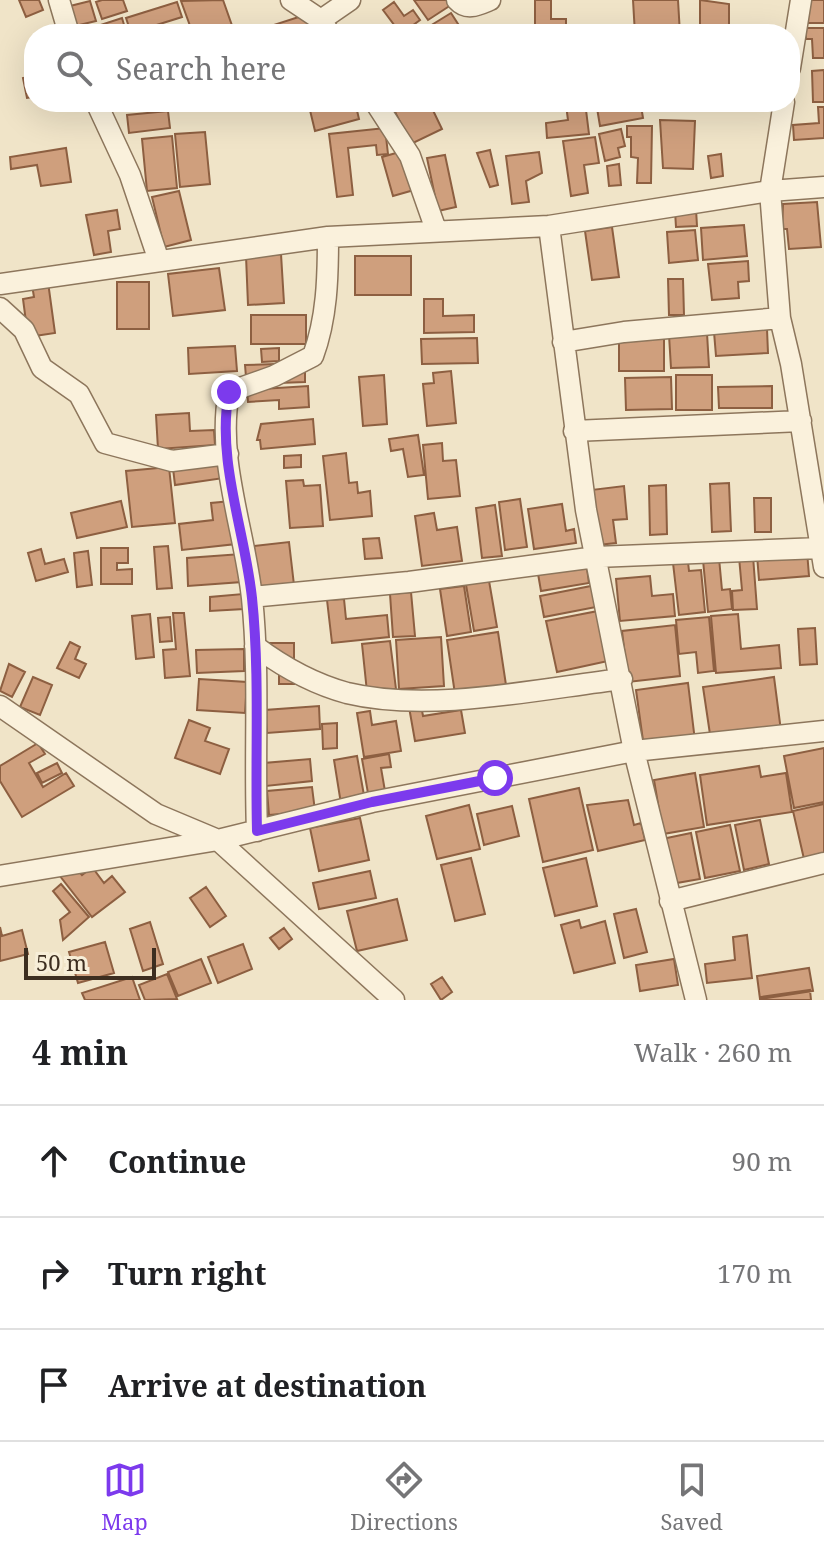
<!DOCTYPE html>
<meta charset="utf-8">
<style>
:root{--surface:#fff;--page:#f6f6f6;--text:#202124;--muted:#757577;--line:#e0e0e0;--accent:#7c3aed}
body{margin:0;font-family:"Noto Serif",serif;background:var(--page);color:var(--text)}
.scale{position:absolute;left:24px;bottom:20px;width:132px;box-sizing:border-box;padding-left:8px;border:4px solid #3d2e20;border-top:0;font-size:22px;line-height:28px;white-space:nowrap;color:#3d2e20;-webkit-text-stroke:6px #f7eed8;paint-order:stroke}
.stop{position:absolute;width:24px;height:24px;margin:-18px;border:6px solid #7c3aed;border-radius:50%;background:#fff}
.stop.end{background:#7c3aed;border-color:#fff;box-shadow:0 2px 8px #0008}
.list{margin:0;padding:0;list-style:none}
h2{display:flex;justify-content:space-between;align-items:center;height:104px;margin:0;padding:0 32px;font-size:34px}
h2 small{font-size:26px;font-weight:400;color:var(--muted)}
.list li{display:grid;grid-template-columns:52px 1fr auto;gap:24px;align-items:center;box-sizing:border-box;height:112px;padding:0 32px;border-top:2px solid var(--line)}
.list b{display:block;font-size:30px;white-space:nowrap}
.list em{font-size:26px;font-style:normal;color:var(--muted)}
.icon{flex:none;width:44px;height:44px;fill:none;stroke:currentColor;stroke-width:2;stroke-linecap:round;stroke-linejoin:round}
.map{position:relative;flex:none;width:824px;height:1000px;overflow:hidden}
.search{position:absolute;background:var(--surface);box-shadow:0 8px 32px #0002;left:24px;right:24px;top:24px;height:88px;display:flex;align-items:center;gap:20px;box-sizing:border-box;padding:0 28px;border-radius:32px;color:var(--muted);font-size:30px}
.sheet{height:440px;background:var(--surface)}
nav{display:flex;justify-content:space-around;align-items:center;box-sizing:border-box;height:112px;border-top:2px solid var(--line);background:var(--surface);font-size:22px;color:var(--muted)}
nav a{display:grid;justify-items:center;gap:4px}
nav .on{color:var(--accent)}
.map>svg:first-child{display:block}
</style>
<div class="map">
<svg width="824" height="1000" viewBox="0 0 824 1000">
<rect width="100%" height="100%" fill="#f0e4c8"/>
<!-- building -->
<path fill="#cf9f7d" stroke="#8d5f41" stroke-width="2" d="M19,0H39L43,10L26,17Z
M102,0H123L127,11L102,19L96,2Z
M223,0L235,34H193L181,1Z
M414,0H448L451,5L428,20Z
M535,0H551V19H566V34H535Z
M633,0H678L680,34H635Z
M700,0L729,4V31L700,30Z
M806,0H824V23H805Z
M90,1L96,21L71,27L66,7Z
M177,2L182,17L131,33L126,18Z
M394,2L404,16L413,10L420,20L401,34L383,10Z
M451,13L460,27L449,34H417Z
M308,14L313,28L296,34H260L258,30Z
M122,18L125,28L108,34H84L82,31Z
M805,28H824V58H813L812,39H806Z
M824,70V102H813L812,71Z
M34,76V97L27,98L23,78Z
M308,102H332L334,107L355,102L359,119L315,131Z
M416,102H429L442,129L411,144L395,112Z
M554,102H585L589,134L547,138L546,123L568,120L566,105L555,106Z
M596,102H623L625,109L641,106L643,118L600,126Z
M818,107H824V138L794,140L793,125L819,123Z
M168,111L170,128L129,133L127,115Z
M660,120L695,121L693,169L663,168Z
M627,126H652L651,183H637L638,158L631,157V137H627Z
M385,128L388,154L377,155L376,145L348,148L353,195L337,197L329,134Z
M621,129L625,146L618,148L620,157L605,161L599,134Z
M205,132L210,184L180,187L175,134Z
M172,136L177,188L147,191L142,139Z
M595,137L599,163L584,165L588,193L571,196L563,141Z
M66,148L71,182L41,186L37,165L11,169L10,157Z
M490,150L498,185L490,187L477,153Z
M403,151L414,190L393,196L382,157Z
M539,152L542,173L526,181L529,202L512,204L506,156Z
M721,154L723,176L711,178L708,156Z
M445,155L456,207L438,211L427,158Z
M619,164L621,185L609,186L607,166Z
M179,191L191,240L164,247L152,197Z
M817,202L821,247L789,249L787,229H782L783,204Z
M696,209L697,226L676,227L675,211Z
M117,210L120,229L108,231L111,252L94,255L86,215Z
M744,225L747,256L703,260L701,228Z
M612,227L619,277L592,280L585,231Z
M695,230L698,260L669,263L667,232Z
M281,254L284,303L248,305L246,256Z
M355,256H411V295H355Z
M748,261L749,281L738,282L739,298L712,300L708,264Z
M219,268L225,310L173,316L168,274Z
M668,279H683L684,315H669Z
M48,282L55,333L28,337L23,299L34,297L32,285Z
M117,282H149V329H117Z
M424,299H443V316L474,315V332L424,333Z
M251,315H306V344H251Z
M767,329L768,353L716,356L714,332Z
M707,333L709,367L671,368L669,335Z
M477,338L478,363L422,364L421,339Z
M619,339H664V371H619Z
M235,346L237,371L189,374L188,348Z
M279,348V361L262,362L261,349Z
M305,363V382L278,383L246,377L245,365Z
M451,371L456,423L427,426L423,384L434,383L433,373Z
M384,375L387,424L363,426L359,377Z
M676,375H712V410H676Z
M671,377L672,409L626,410L625,378Z
M308,386L309,407L279,409V400L248,402L247,390Z
M772,386V408H719L718,387Z
M189,413L190,431L214,430L215,445L158,449L156,415Z
M313,419L315,444L261,449L260,440H257L261,424Z
M418,435L424,475L408,477L403,449L391,451L389,439Z
M442,443L443,461L456,460L460,496L428,499L423,445Z
M346,453L349,483L357,482L358,493L370,491L372,516L330,520L323,456Z
M301,455V467L284,468V456Z
M222,461L224,478L175,485L173,468Z
M169,467L175,523L132,527L126,471Z
M303,480L304,486L320,485L323,526L290,528L286,481Z
M729,483L731,531L712,532L710,484Z
M666,485L667,534L650,535L649,486Z
M624,486L627,519L613,520L616,543L598,545L591,490Z
M754,498H771V532H755Z
M520,499L527,547L505,550L499,502Z
M121,501L127,527L77,538L71,513Z
M231,501L236,544L182,550L179,524L213,520L211,503Z
M562,504L566,531L574,529L576,543L534,549L528,509Z
M495,505L502,556L482,558L476,508Z
M434,513L437,530L457,527L462,561L422,566L415,516Z
M379,538L382,558L365,559L363,539Z
M289,542L294,585L259,589L254,546Z
M168,546L172,588L157,589L154,547Z
M101,548H128V563H117V570L132,569V584H101Z
M41,549L45,564L64,559L68,572L36,581L28,553Z
M88,551L92,585L77,587L74,553Z
M807,551L809,576L759,580L757,555Z
M241,554L242,582L188,586L187,558Z
M753,556L757,609L733,610L732,591L742,590L739,557Z
M719,558L722,590L730,589L732,609L708,612L703,560Z
M586,561L589,583L541,591L537,568Z
M688,562L689,571L701,570L705,612L679,615L673,563Z
M488,575L497,627L474,631L465,579Z
M650,576L652,596L673,594L675,616L620,621L616,579Z
M464,586L471,632L447,636L440,589Z
M591,586L596,607L544,617L540,596Z
M411,592L415,636L393,637L390,594Z
M243,594L244,609L210,611V597Z
M344,599L346,619L387,615L389,637L332,643L327,600Z
M598,611L608,661L557,672L546,621Z
M173,613H184L190,676L165,678L163,650L176,649Z
M150,614L154,657L136,659L132,616Z
M738,614L741,649L779,645L781,668L716,673L711,616Z
M170,617L172,641L160,642L158,618Z
M709,617L714,671L698,673L696,652L679,654L676,620Z
M675,625L680,676L628,682L622,631Z
M815,628L817,664L800,665L798,629Z
M498,632L506,685L455,694L447,640Z
M441,637L444,686L399,689L396,640Z
M390,641L396,689L367,692L362,644Z
M70,642L80,647L75,659L86,664L79,678L57,668Z
M261,643H294V684H279V657Z
M244,649V671L197,673L196,650Z
M9,664L25,672L12,697L0,691Z
M33,677L52,685L40,715L20,707Z
M774,677L781,731L711,741L703,687Z
M199,679L247,682L245,713L197,710Z
M688,683L695,741L644,748L636,690Z
M421,705L423,716L461,710L465,733L415,741L409,707Z
M319,706L320,729L267,733L265,710Z
M370,711L372,725L396,721L401,751L364,757L357,713Z
M189,720L210,728L205,741L229,749L220,774L175,758Z
M337,723V748L323,749L322,724Z
M38,743L45,754L29,763L43,787L66,773L74,786L22,817L0,781V766Z
M824,748V802L794,808L784,756Z
M389,754L391,767L381,768L386,797L369,799L362,759Z
M357,756L365,801L341,804L334,760Z
M310,759L312,781L266,786L264,763Z
M57,763L62,773L42,783L37,773Z
M759,766L761,777L786,773L792,812L707,825L700,775Z
M695,773L704,827L663,834L654,780Z
M312,787L315,811L269,815L267,791Z
M579,788L593,850L543,862L529,799Z
M628,800L634,825L641,823L645,840L598,851L587,805Z
M824,804V855L804,859L793,811Z
M469,805L480,849L437,859L426,816Z
M512,806L519,836L484,845L477,814Z
M360,818L369,860L319,871L310,828Z
M760,820L769,864L744,870L735,825Z
M730,825L740,871L705,878L696,832Z
M691,833L700,879L671,884L662,839Z
M471,858L485,914L455,921L441,865Z
M586,858L597,906L555,916L543,868Z
M75,867L82,875L92,867L104,883L112,876L125,892L92,917L56,871Z
M370,871L376,898L319,909L313,883Z
M61,884L89,917L63,940L60,920L70,912L53,891Z
M206,887L226,916L210,927L190,898Z
M397,899L407,940L357,951L347,911Z
M636,909L647,952L624,958L614,914Z
M579,920L581,928L605,921L615,963L574,973L561,925Z
M150,922L163,964L143,971L130,929Z
M0,927L2,936L22,930L28,954L0,961Z
M284,928L292,939L279,949L270,938Z
M747,935L752,978L707,983L705,964L735,960L733,937Z
M105,942L114,973L78,983L69,952Z
M243,944L252,969L218,983L208,957Z
M201,959L211,983L178,996L168,972Z
M674,959L678,985L640,991L636,965Z
M809,968L813,991L760,999L757,976Z
M167,974L177,999L145,1000L139,985Z
M132,977L140,1000H85L82,993Z
M442,977L452,992L441,1000L431,984Z
M810,990L811,1000H761V997Z"/>
<g fill="none" stroke-linecap="round" stroke-linejoin="round">
<!-- street casing -->
<g stroke="#8d765c" stroke-width="23">
<path id="street" d="M59,0L69,34
M291,0L321,20L330,34
M457,0C467,11 478,5 490,0
M321,20L350,0
M790,68L801,0
M96,102L130,175L159,261
M375,102L410,156L436,230
M784,102L770,191L780,318L791,364L824,567
M549,226L586,510L634,751L696,1000
M0,284L328,237L549,226L770,191L824,187
M0,308L24,330L42,368L79,394L105,443L172,461L228,454
M563,342L624,332L780,318
M574,431L801,421
M252,597L409,582L596,557L821,548
M255,646C283,667 314,684 347,693C430,713 538,689 622,679
M0,706L156,814L218,840L394,1000
M257,831C254,753 260,675 252,598C245,531 216,459 229,392L274,376L313,356C327,318 328,278 328,237
M0,876L218,840L372,802L634,751L824,731
M670,901L824,863"/>
</g>
<!-- street -->
<use href="#street" stroke="#faf1dc" stroke-width="20"/>
</g>
<g fill="none" stroke-linecap="round" stroke-linejoin="round">
<!-- route -->
<path stroke="#7c3aed" stroke-width="10" d="M229,392C216,459 245,531 252,598C260,675 255,754 257,831L372,802L495,778"/>
</g>
</svg>
<div class="scale">50 m</div>
<div class="stop" style="left:495px;top:778px"></div>
<div class="stop end" style="left:229px;top:392px"></div>
<div class="search"><svg class="icon" aria-label="search" viewBox="0 0 24 24"><circle cx="10" cy="10" r="6"/><path d="M15 15l6 6"/></svg>Search here</div>
</div>
<section class="sheet">
<h2>4 min<small>Walk · 260 m</small></h2>
<ul class="list">
<li><svg class="icon" aria-label="ahead" viewBox="0 0 24 24"><path d="M12 20V5M6 11l6-6 6 6"/></svg><div><b>Continue</b></div><em>90 m</em></li>
<li><svg class="icon" aria-label="right" viewBox="0 0 24 24"><path d="M7 20v-9h11M14 6l5 5-5 5"/></svg><div><b>Turn right</b></div><em>170 m</em></li>
<li><svg class="icon" aria-label="arrive" viewBox="0 0 24 24"><path d="M6 21V4h12l-3 4 3 4H6"/></svg><div><b>Arrive at destination</b></div></li>
</ul>
</section>
<nav>
<a class="on"><svg class="icon" aria-label="map" viewBox="0 0 24 24"><path d="M3 6l6-2 6 2 6-2v14l-6 2-6-2-6 2zM9 4v14M15 6v14"/></svg>Map</a>
<a><svg class="icon" aria-label="directions" viewBox="0 0 24 24"><path d="M12 3l9 9-9 9-9-9zM9 14v-3h6M13 9l2 2-2 2"/></svg>Directions</a>
<a><svg class="icon" aria-label="saved" viewBox="0 0 24 24"><path d="M7 4h10v16l-5-4-5 4z"/></svg>Saved</a>
</nav>
